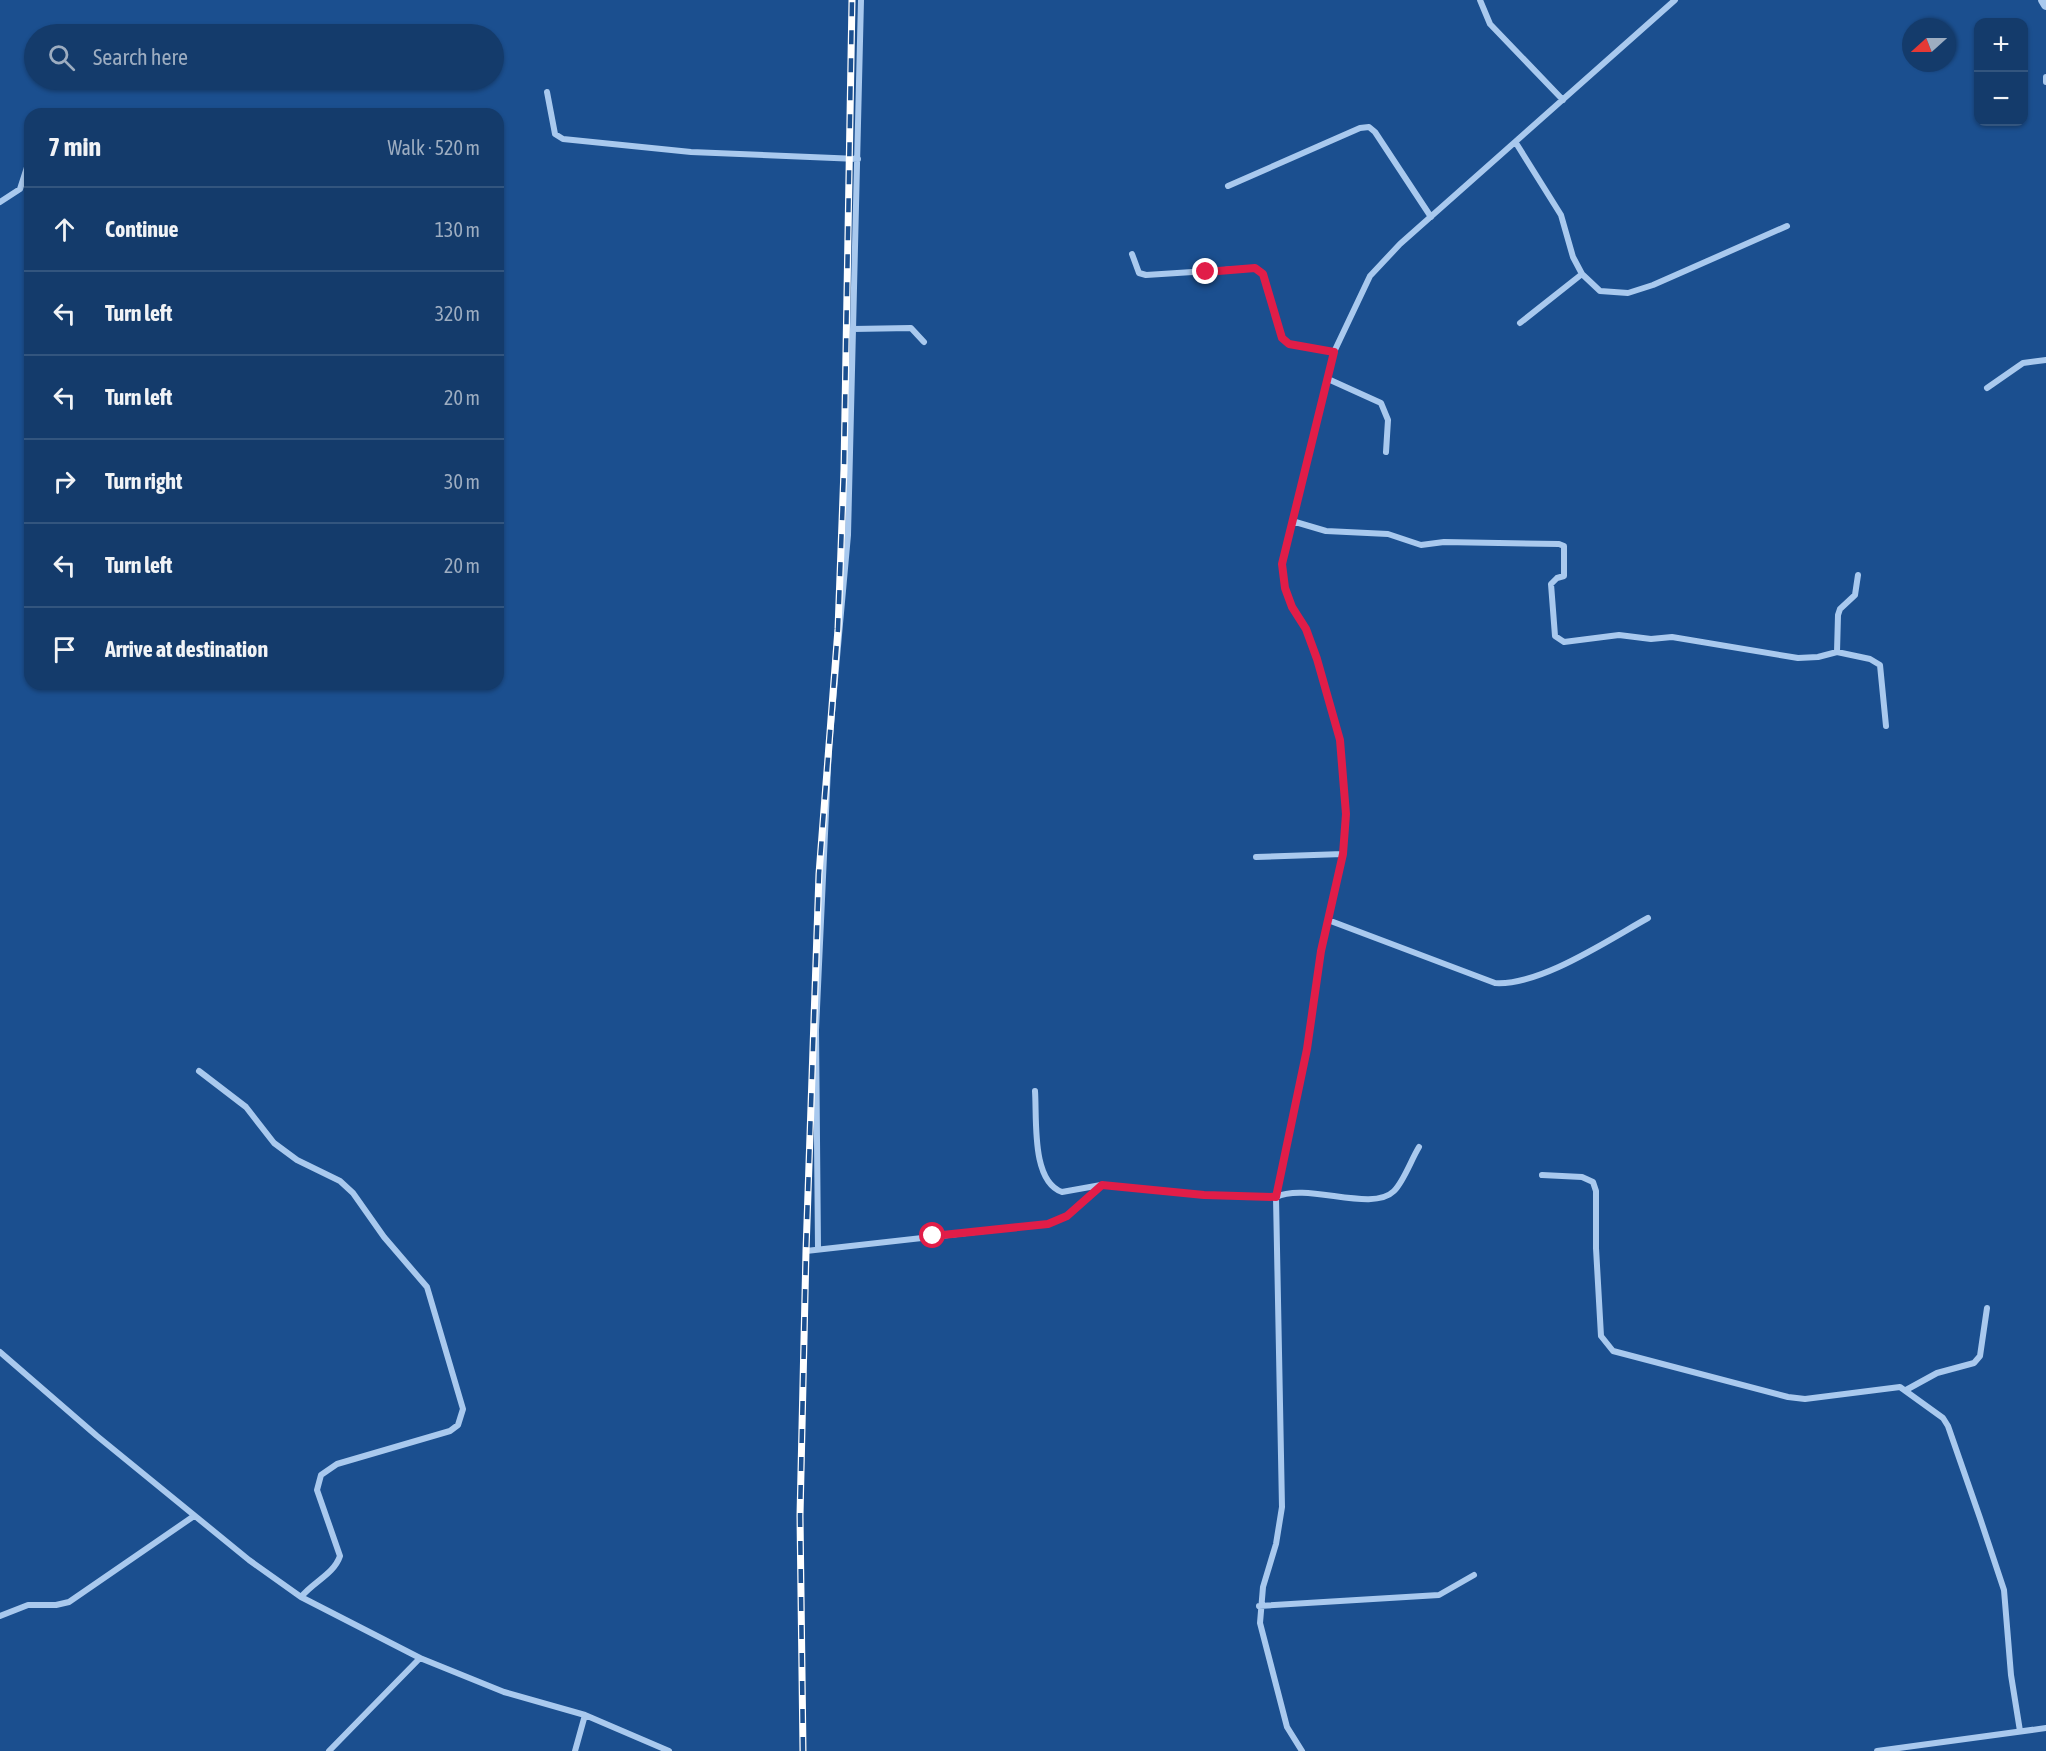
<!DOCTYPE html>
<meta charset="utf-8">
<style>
:root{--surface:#143b6b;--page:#214673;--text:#f1f3f6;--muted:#9dadc1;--line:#33557e}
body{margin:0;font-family:"Asap Condensed",sans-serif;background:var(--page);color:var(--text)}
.controls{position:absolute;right:18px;top:18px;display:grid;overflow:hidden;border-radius:12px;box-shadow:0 2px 4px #0004}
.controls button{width:54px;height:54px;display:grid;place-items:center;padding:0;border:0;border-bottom:2px solid var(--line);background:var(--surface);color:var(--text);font:30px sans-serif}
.compass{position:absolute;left:1902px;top:18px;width:54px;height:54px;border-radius:50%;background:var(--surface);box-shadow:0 2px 4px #0004;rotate:249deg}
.stop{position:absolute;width:18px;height:18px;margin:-14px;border:4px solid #e11d48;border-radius:50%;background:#fff}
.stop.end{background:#e11d48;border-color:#fff;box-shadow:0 2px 6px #0008}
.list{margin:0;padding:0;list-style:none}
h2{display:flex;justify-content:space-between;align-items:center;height:78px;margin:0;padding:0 24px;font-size:26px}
h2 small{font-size:20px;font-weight:400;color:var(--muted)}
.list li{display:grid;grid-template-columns:39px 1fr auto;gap:18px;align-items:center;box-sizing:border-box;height:84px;padding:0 24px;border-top:2px solid var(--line)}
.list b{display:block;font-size:22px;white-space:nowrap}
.list em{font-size:20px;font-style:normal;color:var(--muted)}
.icon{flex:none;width:33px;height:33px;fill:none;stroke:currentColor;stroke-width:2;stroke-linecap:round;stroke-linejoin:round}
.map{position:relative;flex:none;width:2046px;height:1751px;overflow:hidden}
.search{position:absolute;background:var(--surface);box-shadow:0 2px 4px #0004;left:24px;top:24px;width:480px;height:66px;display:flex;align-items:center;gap:15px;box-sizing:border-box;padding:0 21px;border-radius:33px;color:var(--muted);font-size:22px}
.panel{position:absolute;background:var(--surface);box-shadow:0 2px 4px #0004;left:24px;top:108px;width:480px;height:582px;border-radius:18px}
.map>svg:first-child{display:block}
</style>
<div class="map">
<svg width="2046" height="1751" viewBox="0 0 2046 1751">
<rect width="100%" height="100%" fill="#1b4f8f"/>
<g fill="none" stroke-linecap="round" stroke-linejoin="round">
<!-- minor -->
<path stroke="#a9c9ee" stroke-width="6" d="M1480,0L1490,24L1563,100
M2046,77V82
M547,92L555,134L563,139L691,152L858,159
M1516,143L1561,215L1573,257L1582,274L1600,291L1628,293L1653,285L1787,226
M1228,186L1360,128L1369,127L1375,132L1431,217
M0,202L20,189L30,158
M1132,254L1139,273L1146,275L1255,268L1263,274L1282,337L1289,344L1334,352
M1520,323L1582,274
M853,329L911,328L924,342
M1328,379L1381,403L1388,420L1386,452
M1987,388L2023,363L2046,360
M1292,521L1326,531L1388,534L1421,545L1444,542L1559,544L1564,546V576L1557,578L1551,584L1555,636L1564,642L1619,635L1651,639L1672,637L1798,658L1818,657L1837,652L1838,615L1840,609L1855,595L1858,575
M1837,652L1870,659L1880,665L1886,726
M1256,857L1343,854
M1328,920L1495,983C1540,986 1608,940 1648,918
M199,1071L246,1107L274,1143L297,1160L340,1181L353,1193L384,1237L427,1287L463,1409L458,1425L450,1431L337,1464L321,1475L317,1490L340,1556C334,1574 313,1582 301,1597
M1035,1091C1037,1119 1031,1181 1062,1192L1101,1185
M1542,1175L1582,1177L1593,1182L1596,1191V1248L1601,1336L1613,1351L1788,1397L1805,1399L1900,1387L1943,1418L1948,1426L1980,1518L2004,1590L2011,1675L2020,1731
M818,1248L816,1030L829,746L848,535L861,0
M806,1251L1048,1224L1067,1216L1102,1185L1204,1195L1276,1197C1307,1182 1372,1213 1394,1191C1404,1181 1411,1160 1419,1147
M0,1352L97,1436L249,1560L301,1597L420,1658L504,1692L585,1715L669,1751
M1906,1390L1937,1373L1974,1363L1980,1356L1987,1308
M1259,1606L1439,1595L1474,1575
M0,1616L28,1605H56L69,1602L194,1516
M329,1751L420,1658
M575,1751L585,1715
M1302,1751L1287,1727L1260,1623L1263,1587L1276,1544L1282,1507L1276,1197L1307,1049L1321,951L1343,854L1346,815L1340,740L1317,659L1306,629L1292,607L1285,588L1282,564L1334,352L1370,276L1400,244L1675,0
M1877,1751L2046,1728"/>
<!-- tertiary -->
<path stroke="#a9c9ee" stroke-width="10" d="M2043,0L2046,5"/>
<!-- rail casing -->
<g stroke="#fff" stroke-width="7">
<path id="rail" d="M803,1751L800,1516L806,1251L819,874L838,629L844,469L852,0"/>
</g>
<!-- rail -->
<use href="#rail" stroke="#1b4f8f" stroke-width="4.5" stroke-dasharray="14" stroke-linecap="butt"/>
</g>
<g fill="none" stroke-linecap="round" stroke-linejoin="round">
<!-- route -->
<path stroke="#e11d48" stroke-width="8" d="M933,1236L1048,1224L1067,1216L1102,1185L1204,1195L1276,1197L1307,1049L1321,951L1343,854L1346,814L1340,740L1317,659L1306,629L1292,607L1285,588L1282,564L1334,352L1289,344L1282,338L1263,274L1255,268L1206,272"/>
</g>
</svg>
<div class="controls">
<button>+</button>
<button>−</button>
</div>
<svg class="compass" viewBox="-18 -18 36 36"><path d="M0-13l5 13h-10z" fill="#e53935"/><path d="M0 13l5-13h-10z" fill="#9dadc1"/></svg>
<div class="stop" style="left:933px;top:1236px"></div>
<div class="stop end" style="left:1206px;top:272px"></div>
<div class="search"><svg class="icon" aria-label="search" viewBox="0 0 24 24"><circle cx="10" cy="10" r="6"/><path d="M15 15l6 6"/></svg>Search here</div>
<section class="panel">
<h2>7 min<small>Walk · 520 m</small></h2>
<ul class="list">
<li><svg class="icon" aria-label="ahead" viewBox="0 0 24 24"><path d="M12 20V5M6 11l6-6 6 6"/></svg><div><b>Continue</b></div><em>130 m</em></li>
<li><svg class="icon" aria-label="left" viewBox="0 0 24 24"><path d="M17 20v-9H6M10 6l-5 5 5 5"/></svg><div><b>Turn left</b></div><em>320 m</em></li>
<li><svg class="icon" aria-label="left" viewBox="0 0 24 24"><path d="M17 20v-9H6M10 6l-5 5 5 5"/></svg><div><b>Turn left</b></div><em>20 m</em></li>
<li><svg class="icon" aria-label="right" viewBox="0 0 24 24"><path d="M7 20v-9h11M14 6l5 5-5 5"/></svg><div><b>Turn right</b></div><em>30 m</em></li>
<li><svg class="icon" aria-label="left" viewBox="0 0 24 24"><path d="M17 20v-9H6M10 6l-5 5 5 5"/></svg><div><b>Turn left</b></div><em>20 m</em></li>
<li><svg class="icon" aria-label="arrive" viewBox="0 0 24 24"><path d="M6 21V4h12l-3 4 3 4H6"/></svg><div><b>Arrive at destination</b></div></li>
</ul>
</section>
</div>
